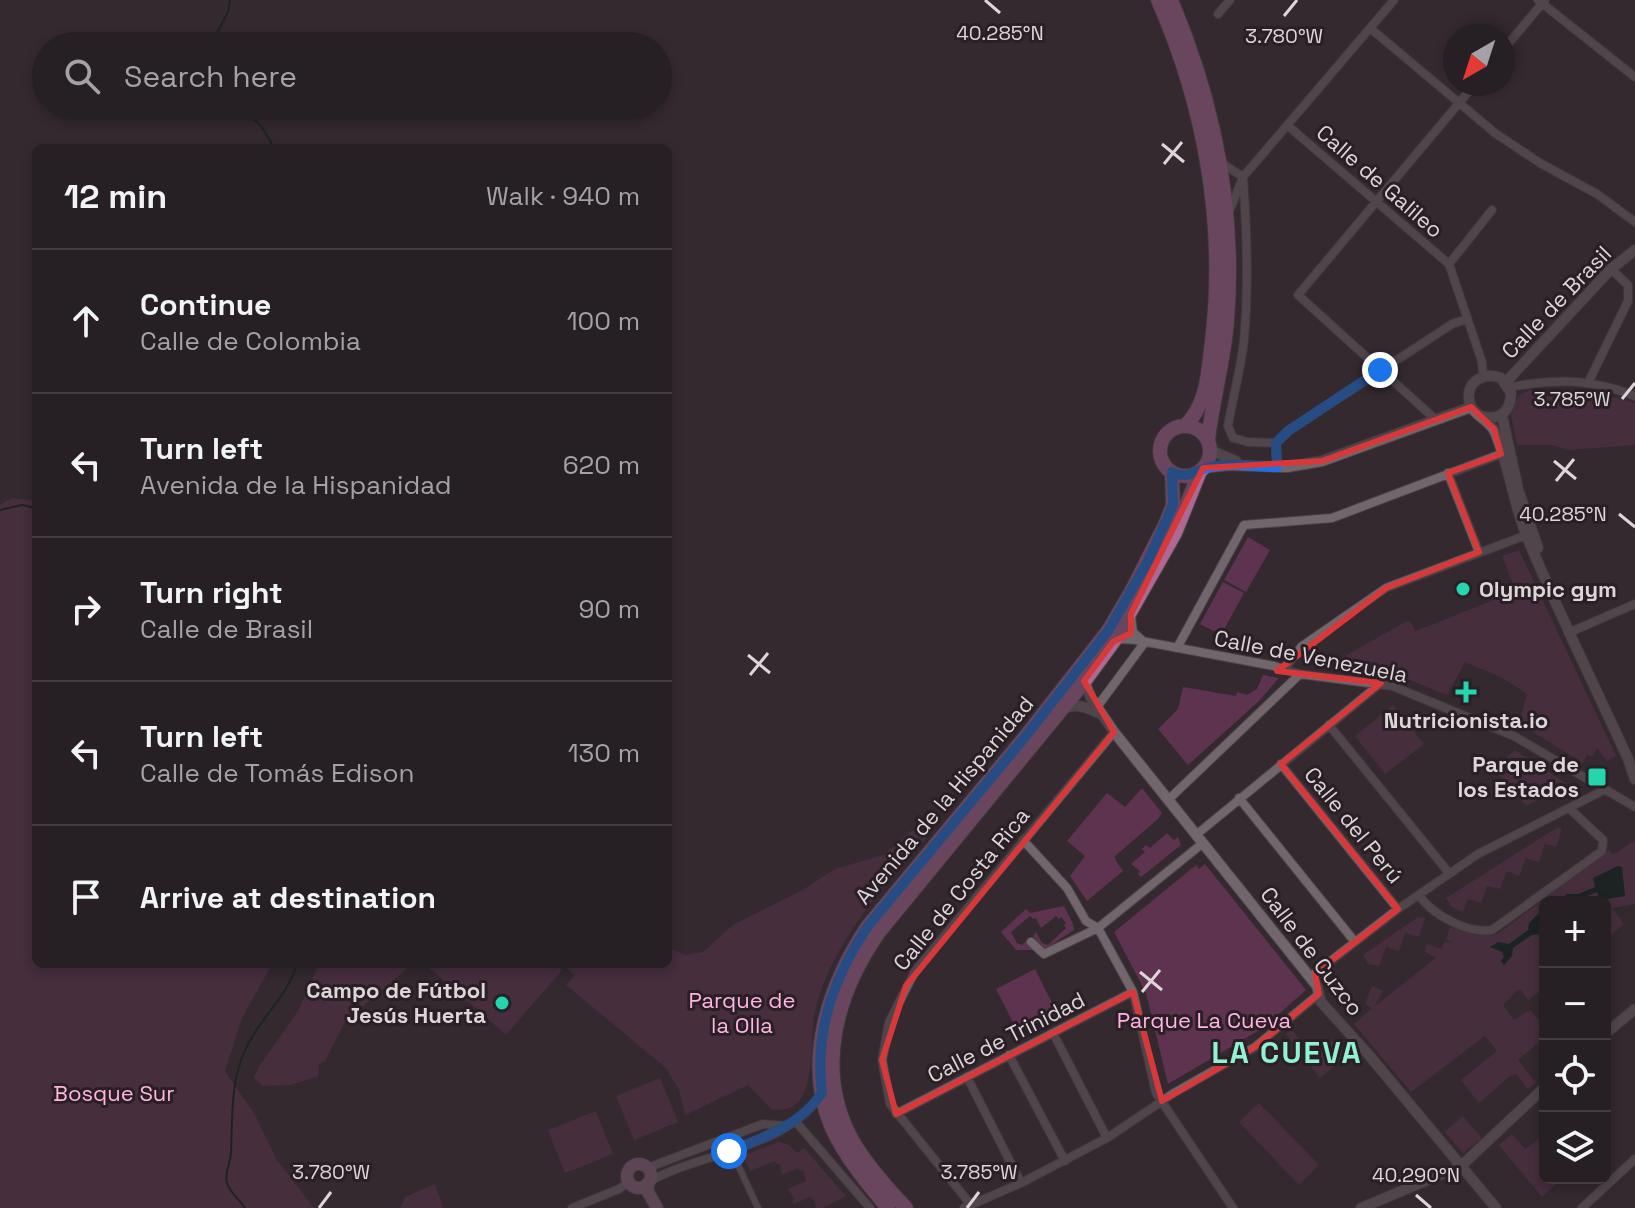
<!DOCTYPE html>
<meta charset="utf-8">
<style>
:root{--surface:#261f23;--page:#2e272b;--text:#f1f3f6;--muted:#a4a2a6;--line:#423d41}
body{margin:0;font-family:"Space Grotesk",sans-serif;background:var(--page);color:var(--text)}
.controls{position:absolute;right:24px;bottom:24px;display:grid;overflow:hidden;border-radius:12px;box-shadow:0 4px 12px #0003}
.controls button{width:72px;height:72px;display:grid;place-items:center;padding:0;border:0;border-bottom:2px solid var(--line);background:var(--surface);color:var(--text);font:40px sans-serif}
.compass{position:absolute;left:1443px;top:24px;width:72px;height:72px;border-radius:50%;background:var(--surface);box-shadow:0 4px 12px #0003;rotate:219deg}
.stop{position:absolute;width:24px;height:24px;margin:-18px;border:6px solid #1a73e8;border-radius:50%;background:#fff}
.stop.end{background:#1a73e8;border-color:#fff;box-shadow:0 2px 8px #0008}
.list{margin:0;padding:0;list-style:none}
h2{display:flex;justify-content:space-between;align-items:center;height:104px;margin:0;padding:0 32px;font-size:34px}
h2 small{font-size:26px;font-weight:400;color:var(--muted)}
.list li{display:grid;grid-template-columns:52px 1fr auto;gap:24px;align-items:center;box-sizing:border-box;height:144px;padding:0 32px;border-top:2px solid var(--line)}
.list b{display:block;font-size:30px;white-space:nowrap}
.list p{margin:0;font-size:26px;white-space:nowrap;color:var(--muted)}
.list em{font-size:26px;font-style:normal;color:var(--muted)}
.icon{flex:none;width:44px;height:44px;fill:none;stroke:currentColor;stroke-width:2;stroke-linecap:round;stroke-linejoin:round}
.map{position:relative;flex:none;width:1635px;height:1208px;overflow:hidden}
.search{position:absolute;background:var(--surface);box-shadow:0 4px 12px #0003;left:32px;top:32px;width:640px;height:88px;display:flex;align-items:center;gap:20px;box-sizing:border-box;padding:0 28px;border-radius:44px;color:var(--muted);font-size:30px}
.panel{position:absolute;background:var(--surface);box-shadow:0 4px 12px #0003;left:32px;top:144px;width:640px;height:824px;border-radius:12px}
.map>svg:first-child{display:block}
</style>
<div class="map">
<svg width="1635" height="1208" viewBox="0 0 1635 1208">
<rect width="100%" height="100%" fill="#33292f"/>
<!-- green -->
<path fill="#5e334f" d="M1584,389L1635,403V445L1568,450L1552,445H1517L1511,415L1518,396L1530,390Z
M12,498L36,501V964H272L242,1018L225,1071L255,1115L277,1160L314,1208H0V505Z
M1248,537L1270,550L1246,592L1224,580Z
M1519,550L1616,756L1607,761L1597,748L1593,756L1587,755L1583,763L1519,723L1527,694L1501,677L1465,662L1447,695L1395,674L1329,665L1409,620L1416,631L1516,591L1502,556Z
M1223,582L1244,593L1221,635L1200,624Z
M1263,675L1279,678L1259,701L1188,765L1158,729L1178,709L1183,687L1236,696L1237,692L1247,695L1257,689Z
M1393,705L1424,744L1385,774L1355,736Z
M1515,750L1567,784L1526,806L1497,773L1508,756Z
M1142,788L1162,813L1158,819L1115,856L1116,861L1123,871L1087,901L1070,876L1085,856L1067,841L1107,793L1125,807Z
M1558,827L1562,829L1556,847L1545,844L1539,862L1526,858L1519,876L1507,871L1500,889L1487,886L1481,903L1468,899L1463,912L1452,907L1446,898Z
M911,831L932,832C885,884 831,942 815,1012C808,1042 821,1119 771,1109L748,1085L685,1115L679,1090L666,1068L566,985L575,975L562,964H668V948L685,955L703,952L733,925L801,891L835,869L883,855Z
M1167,833L1174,840L1178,837L1181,845L1141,877L1138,874L1140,871L1131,864L1145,852L1142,849L1146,845L1150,848Z
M1635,840V904L1612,908L1624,924L1606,939L1605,902H1545V969L1539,976L1545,987L1528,1000L1521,990H1517L1503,1005L1514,1020L1530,1010L1545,1027V1037L1518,1060L1536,1083L1528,1089L1516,1074L1510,1076L1479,1103L1461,1080L1497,1051L1485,1036L1411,1092L1354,1024L1372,1008L1365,1004L1372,986L1383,991L1375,1006L1436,958L1425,952L1427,944L1441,949L1445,941L1453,943L1446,939L1450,927L1467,932L1498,934L1609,850L1613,855Z
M1205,864L1306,990L1263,1028L1168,1084L1146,993L1114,932L1196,865L1199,869Z
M1064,906L1073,924L1074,930L1045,949L1033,936L1036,932L1042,943L1048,945L1066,928L1064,925L1066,923L1061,917L1059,919L1056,916L1041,928L1036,918L1033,919L1030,916L1011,932L1017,943L1022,945L1027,940L1033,950H1016L1001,932L1026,909L1030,913Z
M1418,917L1425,918L1419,937L1405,933L1399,951L1386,947L1379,966L1368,964L1363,955Z
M319,964H412L345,1022L325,1061L319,1064L318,1076L291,1085L263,1086L254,1078L258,1068L298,1011Z
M425,964H555L562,970L506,1035Z
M1035,969L1056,1011L1017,1030L996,989Z
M1291,1029L1315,1055L1334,1040L1347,1055L1320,1078L1286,1034Z
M660,1078L678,1122L634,1140L616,1096Z
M1259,1103L1319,1165L1299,1185L1239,1122Z
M596,1111L613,1154L565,1173L548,1130Z
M1463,1116L1482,1138L1463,1153L1445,1132Z
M1512,1134L1525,1149L1545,1135V1178H1562L1542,1197L1499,1145Z
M778,1142L789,1145L797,1153L804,1148L846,1196L823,1208H816L814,1200L810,1197L794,1204L792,1201L795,1199L788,1189L806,1181L803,1170L800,1171L798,1168L782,1175L780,1164H777L775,1161L750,1171L743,1156Z
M435,1184L443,1208H400L405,1197Z"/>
<!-- water -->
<path fill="#001c15" d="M1618,866L1622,867L1625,896L1600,900L1597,892L1582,898L1583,902H1559L1567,894H1579L1595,887L1593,878Z
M1540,912L1545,913V934L1532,935L1513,948L1512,956L1504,965L1501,961L1504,957L1502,952L1490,947L1498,942L1509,944L1528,930L1529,923Z"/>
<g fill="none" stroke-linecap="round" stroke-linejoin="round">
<!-- stream -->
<path stroke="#001c15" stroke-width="2" d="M210,46L228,12L230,0
M222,106C228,111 233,111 241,113C259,118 266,133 274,148
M0,510L22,505L36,508
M245,1208C240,1200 230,1193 227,1183C224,1173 231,1162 231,1152C233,1108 229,1072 255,1032C270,1009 289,991 297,964"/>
<!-- pedestrian casing -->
<g stroke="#4c4549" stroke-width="8">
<path id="pedestrian" d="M731,1150L758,1208"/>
</g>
<!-- minor casing -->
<g stroke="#4c4549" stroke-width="10">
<path id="minor" d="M1538,0L1635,77
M1218,14L1230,0
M1370,28L1495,133L1540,163L1597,194L1635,222
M1503,50L1545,0
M1287,125L1449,264L1482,362L1483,376
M1220,162L1243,177
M1243,177C1247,231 1249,285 1244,340C1241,368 1233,397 1228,426L1233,438L1248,442L1276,443
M1229,212L1243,177L1394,0
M1449,264L1492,210
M1589,381L1628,301V285L1611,269
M1510,387C1557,379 1590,378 1635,396
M1435,419L1298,295L1475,84
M1277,467L1276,443L1288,431L1452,324L1467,319
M1448,473L1479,552
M1131,616L1133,632L1144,642
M1568,633L1635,604
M1114,641L1123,639L1136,640L1274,666L1300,674L1392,686L1514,736L1635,807
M1177,648L1244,525L1332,518L1501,454
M1285,668L1302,646L1386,588L1532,533
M1097,707L1145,642
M1329,725L1449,873
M1281,764L1398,909
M1239,798L1355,942
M1168,800L1300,674
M1196,835L1381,683
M1023,840L1067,888L1086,921L1098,928L1133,992L1156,1093L1233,1208
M1419,895C1432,915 1468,934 1492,930L1602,851L1603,840L1570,809
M1031,942L1044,954L1098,928L1203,843
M1310,977L1398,909L1478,854L1604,790
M1053,1033L1107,1138
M1009,1055L1065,1161
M967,1077L1021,1183
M896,1114L1133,992
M796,1122L870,1208
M647,1168L763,1124L786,1126
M650,1181C705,1151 782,1150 821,1095
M971,1205L890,1104L882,1060L889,1022L915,971L1114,732
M572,1208L619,1189L629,1182
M964,1208L1021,1183L1107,1138L1174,1093L1255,1047L1319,994
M1582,1208L1635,1159"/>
</g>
<!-- tertiary casing -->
<g stroke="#4c4549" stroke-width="12">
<path id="tertiary" d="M1506,382L1611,269L1635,250
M1502,415L1518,489L1538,548
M1481,416C1499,421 1511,412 1511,393L1501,378C1486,372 1466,380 1469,400C1471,415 1489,419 1495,432C1509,465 1513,503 1527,537C1558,612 1594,684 1628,759L1635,779
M1210,450L1236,461
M1203,468L1228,465L1287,467L1322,461L1471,407
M1084,681L1091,698L1114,732L1317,986L1321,1002L1368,1054L1496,1208
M1064,708C1078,703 1088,708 1101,714
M1605,1034L1635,1009
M1361,1208L1461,1166L1545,1087"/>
</g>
<!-- secondary casing -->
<g stroke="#4c4549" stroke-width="14">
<path id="secondary" d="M627 1176a12 12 0 1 1 24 0a12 12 0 1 1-24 0Z
M647,1184L648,1192L657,1208"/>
</g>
<!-- primary casing -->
<g stroke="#4c4549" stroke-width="16">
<path id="primary" d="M1158,0C1205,107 1226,225 1212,341C1208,372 1208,403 1185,426
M1171,0C1214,102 1236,210 1227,321C1224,362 1212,401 1208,441
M1160 451a25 25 0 1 1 50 0a25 25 0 1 1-50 0Z
M888,1208C867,1183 846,1158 832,1128C802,1060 830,983 868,926L1025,737L1108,631L1131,592L1165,525L1173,505L1172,472
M906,1208C887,1188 866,1165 852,1140C814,1070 836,994 879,932L1080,687L1113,642L1175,533L1200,471"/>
</g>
<!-- pedestrian -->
<use href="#pedestrian" stroke="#72666d" stroke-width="6"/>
<!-- minor -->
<use href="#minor" stroke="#72666d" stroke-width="8"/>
<!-- tertiary -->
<use href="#tertiary" stroke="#72666d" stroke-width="10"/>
<!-- secondary -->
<use href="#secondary" stroke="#8e6880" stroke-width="12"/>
<!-- primary -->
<use href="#primary" stroke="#ab6994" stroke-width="14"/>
</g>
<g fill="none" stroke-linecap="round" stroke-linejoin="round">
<!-- route -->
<path stroke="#1a73e8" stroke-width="10" d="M729,1151C765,1137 799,1126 822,1093C814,1031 834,977 868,926L1025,737L1108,631L1148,561L1173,505L1172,472C1187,479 1193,472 1207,468C1230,462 1254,467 1277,467L1276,443L1288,431L1380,370"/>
</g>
<!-- marked area -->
<path d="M0 0H1635V1208H0ZM1471,407L1494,429L1501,454L1448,473L1479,552L1386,588L1277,671L1381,683L1281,764L1398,909L1315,973L1319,994L1255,1047L1162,1101L1133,992L896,1114L882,1060L906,986L1114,732L1084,681L1113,642L1131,633V614L1203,468L1322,461Z" fill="#33292f" fill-opacity=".55" fill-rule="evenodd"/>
<path fill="none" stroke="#d7393a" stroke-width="6" stroke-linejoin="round" d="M1471,407L1494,429L1501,454L1448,473L1479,552L1386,588L1277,671L1381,683L1281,764L1398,909L1315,973L1319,994L1255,1047L1162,1101L1133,992L896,1114L882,1060L906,986L1114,732L1084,681L1113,642L1131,633V614L1203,468L1322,461Z"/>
<!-- ticks -->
<path fill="none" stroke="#dcd6d9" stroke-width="3" d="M985,0L1000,13M1284,16L1297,0M1162,144L1184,162M1164,164L1182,142M1622,399L1635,383M1554,461L1576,479M1556,481L1574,459M1619,514L1635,527M748,655L770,673M750,675L768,653M1140,972L1162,990M1142,992L1160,970M1416,1195L1431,1208M319,1208L331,1192M967,1208L979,1192"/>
<!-- markers -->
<g fill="#24d5ae" stroke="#291f25" stroke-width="3">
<circle cx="1463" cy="589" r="8"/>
<path d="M1462 680h8v8h8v8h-8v8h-8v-8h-8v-8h8z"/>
<rect x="1587" y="767" width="20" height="20" rx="4"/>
<circle cx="502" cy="1003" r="8"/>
</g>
<g text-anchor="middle" stroke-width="6" stroke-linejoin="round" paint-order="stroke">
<!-- street labels -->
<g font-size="22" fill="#dcd6d9" stroke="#291f25">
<text transform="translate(1380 181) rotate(41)" y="8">Calle de Galileo</text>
<text transform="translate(1556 302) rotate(-46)" y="8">Calle de Brasil</text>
<text transform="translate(1311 656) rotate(11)" y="8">Calle de Venezuela</text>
<text transform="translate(944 800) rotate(-50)" y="8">Avenida de la Hispanidad</text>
<text transform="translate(1354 825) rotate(51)" y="8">Calle del Perú</text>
<text transform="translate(961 889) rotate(-51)" y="8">Calle de Costa Rica</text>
<text transform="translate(1312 951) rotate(53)" y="8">Calle de Cuzco</text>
<text transform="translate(1006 1037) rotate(-27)" y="8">Calle de Trinidad</text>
</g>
<!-- poi labels -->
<g font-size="22" font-weight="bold" fill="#dcd6d9" stroke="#291f25" text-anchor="end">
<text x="1479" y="597" text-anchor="start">Olympic gym</text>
<text x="1466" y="728" text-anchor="middle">Nutricionista.io</text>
<text x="1579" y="772">Parque de<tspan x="1579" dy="25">los Estados</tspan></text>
<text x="486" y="998">Campo de Fútbol<tspan x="486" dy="25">Jesús Huerta</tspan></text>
</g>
<!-- park labels -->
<g font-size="22" fill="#ffb4e2" stroke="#291f25">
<text x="742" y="1008">Parque de<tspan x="742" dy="25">la Olla</tspan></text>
<text x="1204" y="1028">Parque La Cueva</text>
<text x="114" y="1101">Bosque Sur</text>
</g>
<!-- district labels -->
<g font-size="30" font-weight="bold" letter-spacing="2" fill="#91f1d4" stroke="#291f25">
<text x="1287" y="1063">LA CUEVA</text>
</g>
</g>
<g font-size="20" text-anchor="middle" fill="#dcd6d9" stroke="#291f25" stroke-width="6" stroke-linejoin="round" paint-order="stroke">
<text x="1000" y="40">40.285°N</text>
<text x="1284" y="43">3.780°W</text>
<text x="1572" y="406">3.785°W</text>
<text x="1563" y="521">40.285°N</text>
<text x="331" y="1179">3.780°W</text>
<text x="979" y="1179">3.785°W</text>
<text x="1416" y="1182">40.290°N</text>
</g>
</svg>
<div class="controls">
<button>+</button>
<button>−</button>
<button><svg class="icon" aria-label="locate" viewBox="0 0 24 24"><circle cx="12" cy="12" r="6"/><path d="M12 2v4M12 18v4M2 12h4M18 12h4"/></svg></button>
<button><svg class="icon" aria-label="layers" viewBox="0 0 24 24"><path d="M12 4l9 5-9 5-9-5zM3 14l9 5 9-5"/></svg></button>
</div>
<svg class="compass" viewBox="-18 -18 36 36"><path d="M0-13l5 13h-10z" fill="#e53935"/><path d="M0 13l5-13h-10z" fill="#a4a2a6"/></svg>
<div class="stop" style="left:729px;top:1151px"></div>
<div class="stop end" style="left:1380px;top:370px"></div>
<div class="search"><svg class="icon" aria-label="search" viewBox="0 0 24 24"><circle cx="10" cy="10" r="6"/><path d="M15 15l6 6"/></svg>Search here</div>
<section class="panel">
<h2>12 min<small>Walk · 940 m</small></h2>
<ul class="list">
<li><svg class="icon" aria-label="ahead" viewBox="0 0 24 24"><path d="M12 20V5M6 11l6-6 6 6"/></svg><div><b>Continue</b><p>Calle de Colombia</p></div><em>100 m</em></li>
<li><svg class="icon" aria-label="left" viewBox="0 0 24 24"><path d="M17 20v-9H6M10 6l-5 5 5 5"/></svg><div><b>Turn left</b><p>Avenida de la Hispanidad</p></div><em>620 m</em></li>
<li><svg class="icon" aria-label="right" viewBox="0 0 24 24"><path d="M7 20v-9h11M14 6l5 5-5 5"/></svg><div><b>Turn right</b><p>Calle de Brasil</p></div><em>90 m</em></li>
<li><svg class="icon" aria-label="left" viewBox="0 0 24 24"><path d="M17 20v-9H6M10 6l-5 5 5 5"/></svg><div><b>Turn left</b><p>Calle de Tomás Edison</p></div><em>130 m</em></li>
<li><svg class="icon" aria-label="arrive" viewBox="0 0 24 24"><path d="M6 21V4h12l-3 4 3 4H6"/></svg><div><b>Arrive at destination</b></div></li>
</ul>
</section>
</div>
